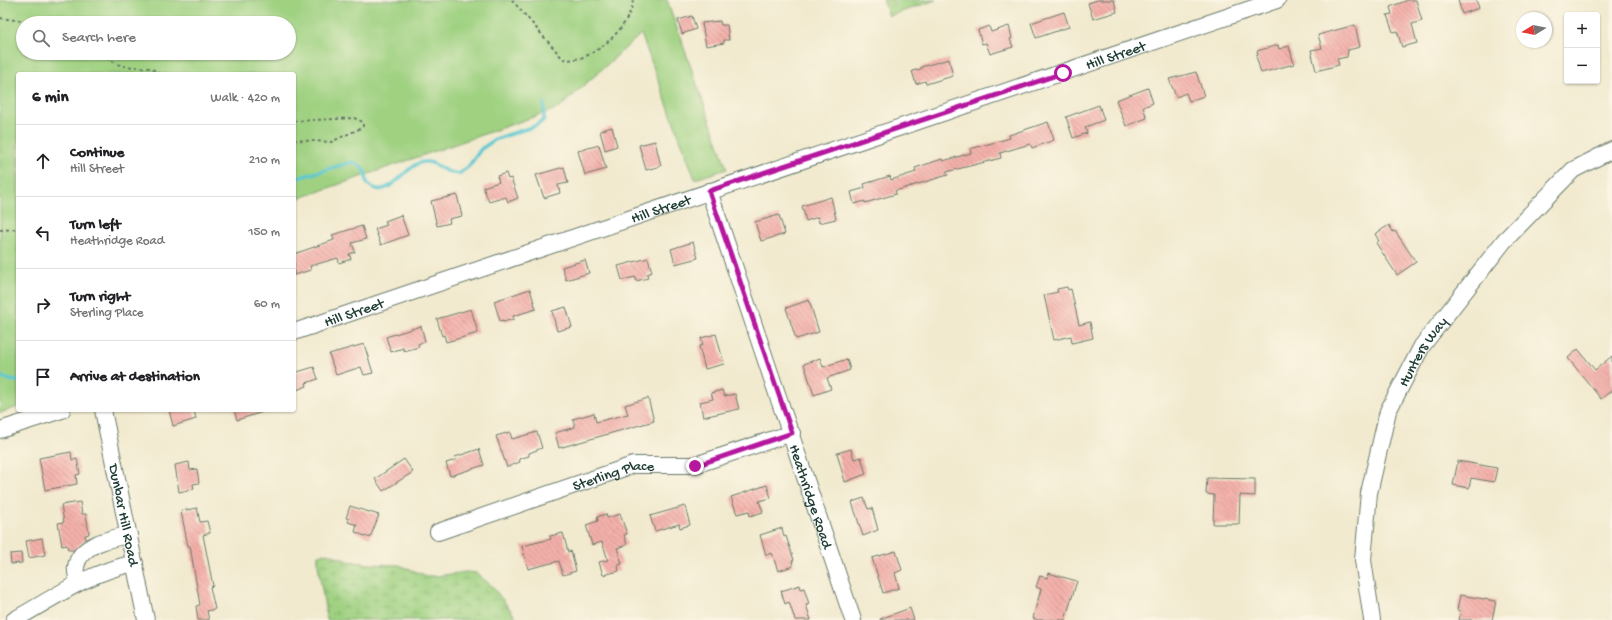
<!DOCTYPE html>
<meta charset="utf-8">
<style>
:root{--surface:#fff;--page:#f2f2f2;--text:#202124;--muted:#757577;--line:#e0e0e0}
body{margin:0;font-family:"Gochi Hand",sans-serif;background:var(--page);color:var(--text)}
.controls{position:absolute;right:12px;top:12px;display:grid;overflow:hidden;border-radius:4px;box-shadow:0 1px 3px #0004}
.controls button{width:36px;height:36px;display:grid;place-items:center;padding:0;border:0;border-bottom:1px solid var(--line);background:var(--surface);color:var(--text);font:20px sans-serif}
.compass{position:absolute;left:1516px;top:12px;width:36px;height:36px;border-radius:50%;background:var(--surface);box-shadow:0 1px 3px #0004;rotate:260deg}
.stop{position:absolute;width:12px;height:12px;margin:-9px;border:3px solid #b5179e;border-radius:50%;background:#fff}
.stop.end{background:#b5179e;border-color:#fff;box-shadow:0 1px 4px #0008}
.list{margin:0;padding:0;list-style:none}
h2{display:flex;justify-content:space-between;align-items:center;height:52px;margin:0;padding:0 16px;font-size:17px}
h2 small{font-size:13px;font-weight:400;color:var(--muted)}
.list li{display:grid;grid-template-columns:26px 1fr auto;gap:12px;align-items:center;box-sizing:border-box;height:72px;padding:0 16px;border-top:1px solid var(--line)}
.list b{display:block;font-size:15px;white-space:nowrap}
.list p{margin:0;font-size:13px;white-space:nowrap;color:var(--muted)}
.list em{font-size:13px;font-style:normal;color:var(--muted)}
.icon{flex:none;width:22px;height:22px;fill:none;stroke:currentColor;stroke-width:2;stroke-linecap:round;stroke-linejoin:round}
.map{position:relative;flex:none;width:1612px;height:620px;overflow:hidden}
.search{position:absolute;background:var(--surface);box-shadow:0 1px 3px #0004;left:16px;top:16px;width:280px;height:44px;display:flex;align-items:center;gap:10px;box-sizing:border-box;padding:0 14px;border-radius:22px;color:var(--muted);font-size:15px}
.panel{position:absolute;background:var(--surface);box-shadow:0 1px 3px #0004;left:16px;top:72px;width:280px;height:340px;border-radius:4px}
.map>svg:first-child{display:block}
</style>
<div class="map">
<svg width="1612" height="620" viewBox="0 0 1612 620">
<defs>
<pattern id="wetland-marsh" width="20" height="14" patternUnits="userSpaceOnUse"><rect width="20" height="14" fill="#9fd181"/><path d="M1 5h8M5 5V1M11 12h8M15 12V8" fill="none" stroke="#88b470"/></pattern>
<pattern id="park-tufts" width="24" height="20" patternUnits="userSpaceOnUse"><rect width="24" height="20" fill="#9fd181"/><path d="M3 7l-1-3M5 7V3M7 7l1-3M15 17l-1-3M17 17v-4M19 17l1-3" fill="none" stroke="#88b470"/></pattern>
<pattern id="building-back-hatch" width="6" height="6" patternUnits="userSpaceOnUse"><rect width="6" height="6" fill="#f4b0aa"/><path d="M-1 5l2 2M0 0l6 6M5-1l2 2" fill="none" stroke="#c5908b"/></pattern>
</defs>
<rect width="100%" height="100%" fill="#fcf5e5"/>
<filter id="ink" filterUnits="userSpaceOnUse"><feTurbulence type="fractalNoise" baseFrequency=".025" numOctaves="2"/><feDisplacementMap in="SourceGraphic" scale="8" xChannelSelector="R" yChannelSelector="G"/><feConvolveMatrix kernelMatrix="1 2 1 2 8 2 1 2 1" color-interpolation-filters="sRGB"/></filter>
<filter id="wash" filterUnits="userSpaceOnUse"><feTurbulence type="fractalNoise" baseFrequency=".012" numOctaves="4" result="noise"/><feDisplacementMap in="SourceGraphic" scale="16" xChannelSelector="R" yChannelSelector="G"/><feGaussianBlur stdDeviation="0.9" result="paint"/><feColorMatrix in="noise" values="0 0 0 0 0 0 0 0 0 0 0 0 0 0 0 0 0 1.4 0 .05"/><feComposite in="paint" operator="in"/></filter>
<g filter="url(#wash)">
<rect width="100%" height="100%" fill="#f1eacf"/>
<!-- grass -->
<path fill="#9fd181" stroke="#5f875a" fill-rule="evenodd" d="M0,0H667L727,169L695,179L641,34L559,108L294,200V74H18V407L0,413ZM23,23H289V53H23Z"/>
<!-- wetland -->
<path fill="url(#wetland-marsh)" stroke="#5f875a" d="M328,553L348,561L369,564L399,565L427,576H437L466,572L476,573L492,586L518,620H327L318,565V555Z"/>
<!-- park -->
<path fill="url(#park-tufts)" stroke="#5f875a" d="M883,0H936L889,16Z"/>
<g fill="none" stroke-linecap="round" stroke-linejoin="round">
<!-- stream -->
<path stroke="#5bc8d2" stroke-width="3.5" d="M294,179L352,162C364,166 366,172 367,183C388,205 404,164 424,162C435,161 438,168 447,171C451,173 455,173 459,174L469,166L481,149L496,139L535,126L544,120V103
M0,376L9,380L18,381"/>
</g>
<g id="blocks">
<!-- building -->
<path fill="url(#building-back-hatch)" d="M1098,0H1114L1117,12L1093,19L1088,3Z
M1408,0H1416L1422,21L1412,24L1417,43L1402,47L1397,31L1393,32L1387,15L1392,14L1390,7Z
M1458,0H1476L1479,8L1462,14Z
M1064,12L1069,27L1036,38L1031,23Z
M692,16L696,29L682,34L678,20Z
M720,21L721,25H727L729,40H724V43L706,46L702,23Z
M1355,25L1360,47L1348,50L1347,57L1337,59L1339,65L1316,71L1311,50L1322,48L1318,35Z
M989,26L991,32L1009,26L1012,38L1010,39L1013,47L990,54L986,43L982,44L978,30Z
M1278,45L1279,49L1289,46L1294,64L1261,73L1256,56L1258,55L1257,51Z
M949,59L953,76L926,84L925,81L916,84L912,71L921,69V67Z
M1196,72L1204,96L1189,101L1186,93L1176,97L1169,79Z
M1148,88L1153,103L1143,107L1147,118L1126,126L1116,100Z
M1099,105L1104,120L1085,127L1087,133L1073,138L1066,117Z
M1048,122L1054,140L1032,148L1030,144L1000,153L1001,158L946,172L948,175L895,191L896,194L865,203V201L854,204L851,192L865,188L864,184L890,176L891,180L916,172L915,168L942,159L943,161L971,153L970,149L1010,138L1009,135Z
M612,127L617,146L605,150L600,131Z
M655,141L661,166L646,170L639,145Z
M599,145L606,169L585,175L578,151Z
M564,167L568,183L558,185L560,193L544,198L536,175Z
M506,173L508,179L511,178L518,198L508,202L506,197L489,202L483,187L499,182L497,176Z
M457,195L462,216L449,219L450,223L437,226L431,201Z
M831,197L836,219L819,223L818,217L806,221L802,206Z
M401,215L408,235L381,245L375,229L387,225L385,221Z
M779,215L785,234L761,241L755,222Z
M1389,225L1393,232L1395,231L1416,262L1397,275L1376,243L1379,241L1375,234Z
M362,226L366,239L352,243L355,252L349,254L351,259L339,263L338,258L310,266L311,270L294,275V254L334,240L332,235Z
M693,242L698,258L675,264L671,249Z
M648,258L652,272L647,274L648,278L636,281L635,277L622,280L618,266Z
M585,260L589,273L566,280L562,267Z
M1067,287L1068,290L1071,289L1079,325L1090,322L1093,338L1072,343L1071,336L1054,340L1044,295L1058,292L1057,289Z
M530,289L536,309L513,316L514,319L503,322V320L500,321L494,301Z
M809,300L819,332L796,339L786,308Z
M566,307L572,327L557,331L552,311Z
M471,309L478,333L446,342L444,335L442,336L437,319Z
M421,326L425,341L418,344L419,347L404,351L403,348L391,352L386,337Z
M716,334L724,364L705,369L699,346L703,345L701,338Z
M364,344L373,373L364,375L361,367L336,375L329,354Z
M1578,349L1595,370L1612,356V390L1601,399L1568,358Z
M820,358L823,367L847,359L850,370L827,378L831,389L814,395L804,364Z
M314,367L318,379L306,383L307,386L294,391V373Z
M722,390L724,396L735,394L739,409L703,417L700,402L713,399L711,393Z
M648,398L654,421L559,448L555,433L575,427L573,419L594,413L596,422L628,414L625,405Z
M169,410H194L196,419L173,426Z
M234,410H263V412L237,420Z
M510,432L512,439L537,432L542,448L529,453V456L519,459L520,462L507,467L496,436Z
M479,449L484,465L450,476L446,463L456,460L455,457Z
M851,449L854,459L861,457L866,474L845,482L837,453Z
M71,452L72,460L77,459L80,474L76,475L77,484L45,490L39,458Z
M404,459L413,472L383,491L375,479Z
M1458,461L1497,468L1494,482L1471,478L1469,488L1453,485Z
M189,462L190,470L197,469L199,483L193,484L194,489L179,492L175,465Z
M1207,478L1255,479V496L1240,495L1239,524H1213L1214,495L1206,494Z
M767,485L771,498L759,501L763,512L750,516L749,511L737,514L731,497Z
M864,498L868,509L872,508L878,530L863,536L852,502Z
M80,502L82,514H86L89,534L85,535L86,539L74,550H68L67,545L62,546L58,523L64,522L61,505Z
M350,506L379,515L370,538L355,532L357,525L348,522L349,519L346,518Z
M685,506L690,525L680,528L679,524L655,531L650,516Z
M197,508L200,522L207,521L210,533L203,535L213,586L210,587L215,609L207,611L209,620H198L196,606L200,605L190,546H188L181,511Z
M606,514L607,518L620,514L627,534L624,535L627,545L617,548L622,564L618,565L619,571L603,575L599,562L608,560L602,542L592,545L586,525L598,521L597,517Z
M782,528L784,537L786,536L794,560L792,561L793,566L778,571L772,553L766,555L760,535Z
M563,533L568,552L571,551L576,571L563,575L559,561L528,569L522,546L551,539L550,536Z
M42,538L45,555L29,558L26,541Z
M896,551L902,570L895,573L899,588L883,593L872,558Z
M21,553L22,563L11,564L10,554Z
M1048,573L1077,581L1065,620H1037L1033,618L1041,589L1036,587L1040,576L1047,578Z
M800,585L801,589L804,588L809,604L806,605L811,620H795L789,602L785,604L781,591Z
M1460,595L1496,601L1492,620H1459L1461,611L1457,610Z
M910,608L914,620H880V619Z"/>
</g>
</g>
<g filter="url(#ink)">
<use href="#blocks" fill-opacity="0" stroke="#687a6a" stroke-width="1"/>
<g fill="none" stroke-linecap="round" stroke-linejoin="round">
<!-- minor casing -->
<g stroke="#687a6a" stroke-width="18">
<g id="minor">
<path id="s1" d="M709,191L853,620"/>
<path id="s2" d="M294,332L1277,0"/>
<path id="s3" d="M103,410L146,620"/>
<path d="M0,430L62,410"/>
<path id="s4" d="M438,532L633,465H695L792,433"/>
<path d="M78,582C77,577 75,571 76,567C79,544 112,538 129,535"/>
<path d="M14,620C56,597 86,573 135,563"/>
<path id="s5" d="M1372,620L1363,560L1369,493L1388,411L1422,346L1504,241L1573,170L1612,150"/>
</g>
</g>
<!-- path -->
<path stroke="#687a6a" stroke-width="2" stroke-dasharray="3 3" stroke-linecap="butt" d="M512,0L563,59C591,65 631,27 633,0
M0,18L38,23
M96,53L122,66L151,68L160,74
M294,121L354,118L363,122V126L359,129L331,142L294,140
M0,230L18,229"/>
<!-- minor -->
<use href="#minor" stroke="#fff" stroke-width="16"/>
</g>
</g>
<g fill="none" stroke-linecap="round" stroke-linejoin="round" filter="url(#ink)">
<!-- route -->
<path stroke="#b5179e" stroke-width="5" d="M695,466L792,433L709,191L1063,73"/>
</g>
<g text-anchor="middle" stroke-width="3.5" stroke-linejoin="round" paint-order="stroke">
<!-- street labels -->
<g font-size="15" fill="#1f3d34" stroke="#fcf5e5">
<text dy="5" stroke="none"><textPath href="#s2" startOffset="867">Hill Street</textPath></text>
<text dy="5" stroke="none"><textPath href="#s2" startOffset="387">Hill Street</textPath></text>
<text dy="5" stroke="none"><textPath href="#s2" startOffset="63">Hill Street</textPath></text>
<text dy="5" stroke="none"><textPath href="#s5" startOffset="281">Hunters Way</textPath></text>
<text dy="5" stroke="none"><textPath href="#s4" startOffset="185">Sterling Place</textPath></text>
<text dy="5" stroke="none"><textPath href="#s1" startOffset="322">Heathridge Road</textPath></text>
<text dy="5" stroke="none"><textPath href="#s3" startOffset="107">Dunbar Hill Road</textPath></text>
</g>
</g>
</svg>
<div class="controls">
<button>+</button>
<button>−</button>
</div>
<svg class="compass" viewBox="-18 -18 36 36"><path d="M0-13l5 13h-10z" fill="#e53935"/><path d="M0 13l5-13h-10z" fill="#757577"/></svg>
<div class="stop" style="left:1063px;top:73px"></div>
<div class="stop end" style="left:695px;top:466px"></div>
<div class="search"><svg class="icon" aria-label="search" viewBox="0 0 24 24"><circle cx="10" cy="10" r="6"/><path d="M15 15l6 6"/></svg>Search here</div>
<section class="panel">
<h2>6 min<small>Walk · 420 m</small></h2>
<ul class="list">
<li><svg class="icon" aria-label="ahead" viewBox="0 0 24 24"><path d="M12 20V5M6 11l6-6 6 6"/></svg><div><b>Continue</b><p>Hill Street</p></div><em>210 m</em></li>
<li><svg class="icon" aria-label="left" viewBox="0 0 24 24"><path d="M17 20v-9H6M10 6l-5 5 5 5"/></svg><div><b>Turn left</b><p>Heathridge Road</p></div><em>150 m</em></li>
<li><svg class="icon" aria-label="right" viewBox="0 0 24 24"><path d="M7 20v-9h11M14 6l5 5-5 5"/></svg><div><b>Turn right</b><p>Sterling Place</p></div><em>60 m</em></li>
<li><svg class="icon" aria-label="arrive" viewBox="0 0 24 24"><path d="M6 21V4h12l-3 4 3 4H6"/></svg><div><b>Arrive at destination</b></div></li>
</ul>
</section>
</div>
